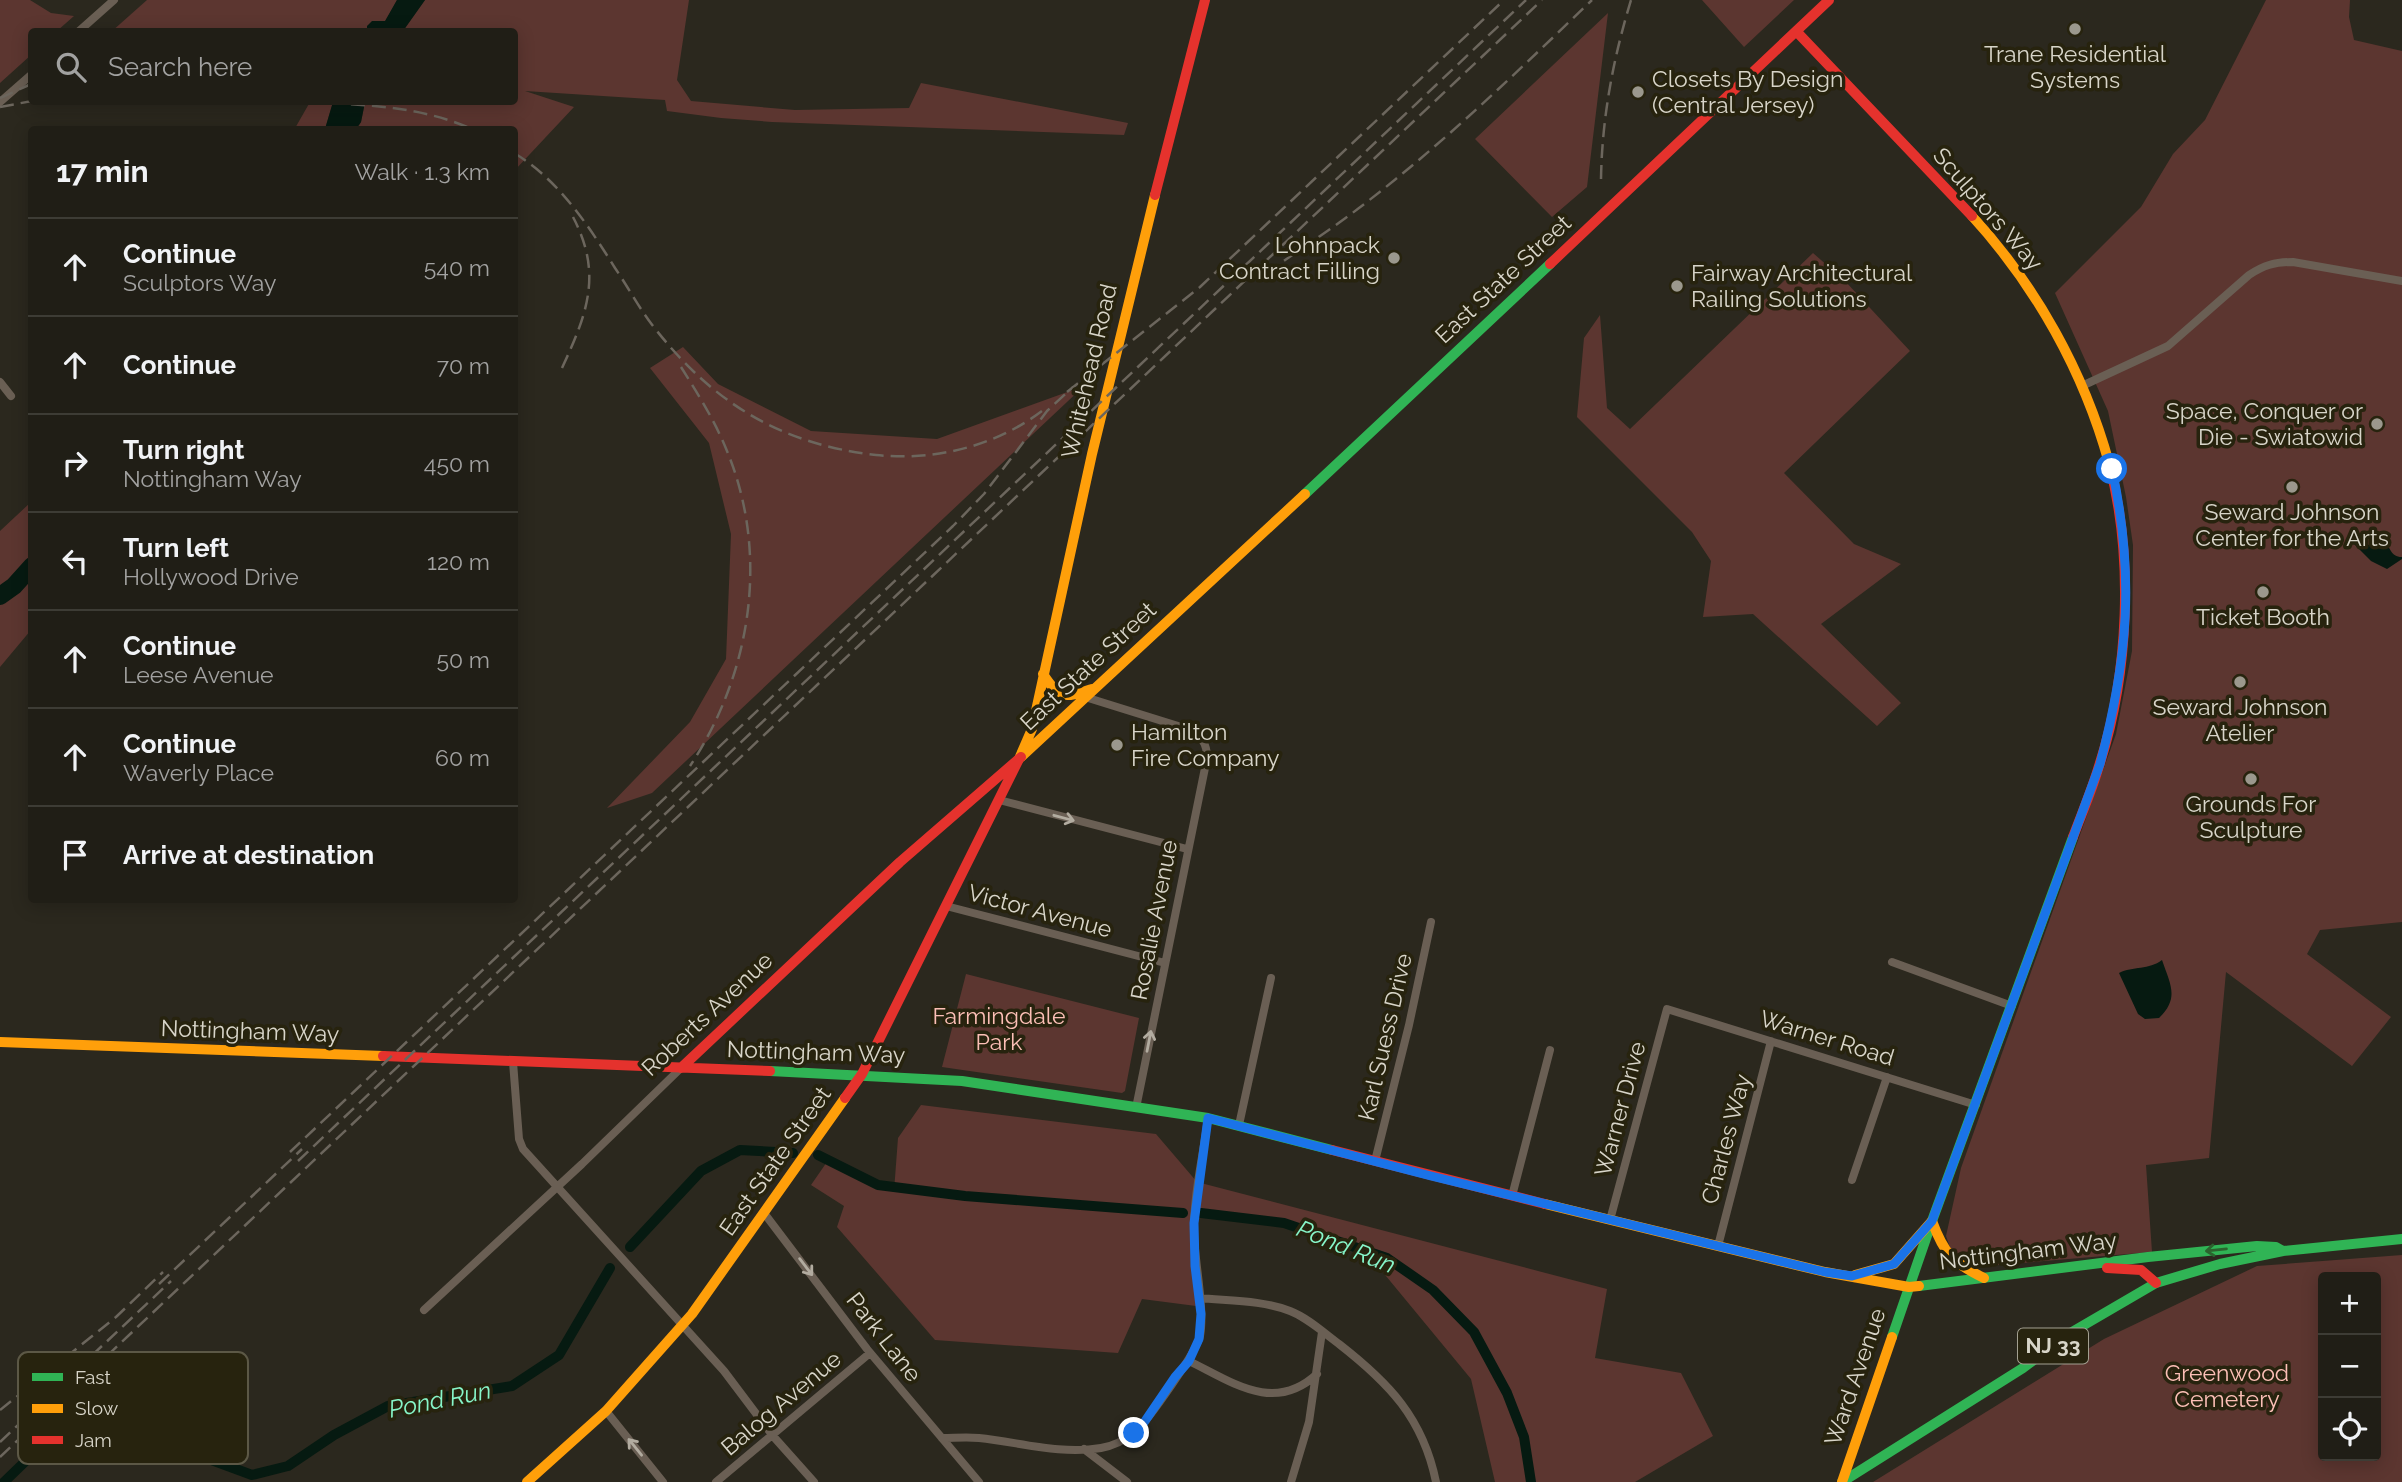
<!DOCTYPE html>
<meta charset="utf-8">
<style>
:root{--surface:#201e16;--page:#2d2b23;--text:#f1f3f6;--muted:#a2a2a1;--line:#3d3c35}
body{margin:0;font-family:Raleway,sans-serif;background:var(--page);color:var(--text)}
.controls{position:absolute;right:21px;bottom:21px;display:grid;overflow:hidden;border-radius:7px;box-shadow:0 4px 18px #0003}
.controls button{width:63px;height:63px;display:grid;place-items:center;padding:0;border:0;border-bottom:2px solid var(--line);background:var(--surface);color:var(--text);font:35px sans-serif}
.stop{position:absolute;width:21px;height:21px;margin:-16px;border:5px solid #1a73e8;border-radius:50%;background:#fff}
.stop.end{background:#1a73e8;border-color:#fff;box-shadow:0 2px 7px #0008}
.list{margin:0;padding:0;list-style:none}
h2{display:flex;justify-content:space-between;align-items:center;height:91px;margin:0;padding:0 28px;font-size:30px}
h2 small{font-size:23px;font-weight:400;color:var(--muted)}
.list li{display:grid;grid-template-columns:46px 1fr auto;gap:21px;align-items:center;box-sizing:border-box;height:98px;padding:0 28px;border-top:2px solid var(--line)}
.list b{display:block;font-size:26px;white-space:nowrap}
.list p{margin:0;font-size:23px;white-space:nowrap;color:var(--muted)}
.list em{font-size:23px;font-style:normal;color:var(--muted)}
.icon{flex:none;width:38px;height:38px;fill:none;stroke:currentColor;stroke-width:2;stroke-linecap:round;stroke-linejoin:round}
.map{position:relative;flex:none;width:2402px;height:1482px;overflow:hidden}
.search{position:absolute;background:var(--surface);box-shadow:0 4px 18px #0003;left:28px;top:28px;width:490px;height:77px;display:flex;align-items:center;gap:18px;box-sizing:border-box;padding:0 24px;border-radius:7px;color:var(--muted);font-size:26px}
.panel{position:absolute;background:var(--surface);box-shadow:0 4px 18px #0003;left:28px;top:126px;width:490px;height:777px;border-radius:7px}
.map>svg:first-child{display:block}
</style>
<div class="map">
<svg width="2402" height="1482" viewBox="0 0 2402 1482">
<rect width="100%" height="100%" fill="#2b281e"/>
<!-- green -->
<path fill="#5c3630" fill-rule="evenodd" d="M0,0H30L51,13L74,16L57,31L32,32L31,55L0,83Z
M147,0H397L385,22L367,26V31L111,32Z
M425,0H689L677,80L691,101L795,110L909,108L921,83L1128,123L1124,135L772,122L721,118L667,111L665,100L525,91L574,107L515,170L514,130H356L361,122L365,102H514V32L403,31Z
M1702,0H1794L1744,47Z
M2266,0H2350L2349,17L2354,40L2402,51V922L2320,930L2307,954L2391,1017L2352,1066L2226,972L2209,1158L2146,1165L2152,1252L1985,1266L1974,1265L1959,1259L1951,1250L1946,1236L1961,1168L2116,734L2132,651L2133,545L2126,497L2108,411L2055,293L2141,207L2173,154L2205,120Z
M1608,13L1587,187L1552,217L1475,139Z
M310,102H333L325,129L294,130Z
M1813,253L1845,281L1910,351L1784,473L1854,544L1901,564L1821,624L1901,703L1877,726L1753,614L1703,617L1711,561L1692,532L1577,417L1584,338L1600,315L1607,408L1630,429Z
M683,347L718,384L811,431L937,439L1084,386L652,793L607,808L690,722L726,659L731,534L709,443L650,368Z
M31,502V630L0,667V531Z
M966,974L1139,1018L1125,1091L1122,1093L942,1067Z
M921,1105L1156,1134L1197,1182L1607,1289L1595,1358L1681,1373L1713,1436L1635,1482H1495L1471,1379L1367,1253L1274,1219L1193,1216L1196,1306L1142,1299L1118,1353L935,1340L837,1227L844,1206L811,1185L829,1159L894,1191L898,1138Z
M2402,1255V1482H1873L2104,1339L2257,1266ZM2376,1277V1456H2323V1277Z"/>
<!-- water -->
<path fill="#061a11" d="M397,0H425L403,31H367V26L372,21H385Z
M333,102H365L361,122L356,129H325Z
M2354,539L2366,546L2376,541H2384C2391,547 2390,557 2402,557V559L2387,569L2371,561L2354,544Z
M2162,960C2170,984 2180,998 2159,1018L2145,1019L2138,1014L2119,973C2133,966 2149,970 2162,960Z"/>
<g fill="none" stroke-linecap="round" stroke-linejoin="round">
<!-- canal -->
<path stroke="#061a11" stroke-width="10" d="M818,1155L878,1185L965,1196L1183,1213
M1201,1213L1284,1223L1387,1258L1433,1290L1474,1332L1507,1393L1524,1437L1531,1482
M630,1247L701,1171L740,1150L793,1153
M4,1482L35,1452L76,1426L125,1428L252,1475L288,1466L334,1435L388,1406L512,1386L559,1355L610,1268"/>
<!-- river -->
<path stroke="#061a11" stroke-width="18" d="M0,596L14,586L32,566"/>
<!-- street -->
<path stroke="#6a5f54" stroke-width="8" d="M78,32L114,0
M0,102L32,74
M0,382L11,396
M2084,385L2168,346L2249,275C2264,265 2275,262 2293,262L2402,281
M1085,697L1191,730C1204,738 1209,748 1206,763L1136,1108
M999,800L1187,849
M946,906L1165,963
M1892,962L2012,1006
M513,1062L519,1139L523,1149L724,1371L773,1436L814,1482
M1239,1125L1271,978
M1375,1161L1409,1025L1431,922
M1852,1180L1887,1077
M1512,1196L1550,1050
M764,1213L867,1349L979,1482
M1610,1220L1667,1009L1976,1105
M1718,1246L1771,1041
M1199,1298C1228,1301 1262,1300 1290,1311C1308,1318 1324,1333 1339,1344C1389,1383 1423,1418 1436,1482
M424,1310L582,1164L681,1068
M1189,1361C1232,1382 1274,1414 1317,1374
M606,1411L663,1482
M942,1438C954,1438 967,1437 979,1438C1019,1442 1060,1455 1101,1448C1113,1446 1125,1440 1135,1432C1148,1421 1197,1351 1200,1336C1205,1310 1195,1264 1194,1235C1193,1197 1203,1157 1208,1118
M1084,1449L1127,1482
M716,1482L870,1353
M1291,1482L1309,1422L1322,1332"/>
<!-- fast -->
<path stroke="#30b455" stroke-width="10" d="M1305,494L1550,264
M770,1071L962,1081L1208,1118L1332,1150
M1919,1286L2148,1257L2257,1246L2276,1247L2283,1251
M1892,1337L1932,1221L2073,837
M1842,1482L2023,1368L2072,1332L2156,1283L2220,1264L2283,1251L2402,1239"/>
<!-- slow -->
<path stroke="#ff9f0a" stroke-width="10" d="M1972,216C2036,286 2084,372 2109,463
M1043,674C1060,700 1064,698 1092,689
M1021,757L1305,494
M1019,759L1032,729L1092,454L1155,195
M0,1042L383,1056
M1545,1204L1825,1272L1909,1287L1919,1286
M1855,1275L1894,1264L1932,1221C1944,1254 1953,1263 1984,1278
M527,1482L606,1411L692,1314L845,1098
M1842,1482L1892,1337"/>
<!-- jam -->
<path stroke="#e5322d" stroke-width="10" d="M1796,31L1972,216
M1155,195L1205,0
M1550,264L1829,0
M2073,837C2082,813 2092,790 2099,766C2129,674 2134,557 2109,463
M383,1056L770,1071
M681,1068L900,862L1021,757
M845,1098L862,1074L1019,759
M1332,1150L1545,1204
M2107,1268L2141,1270L2156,1283"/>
<!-- rail -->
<path stroke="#6c665d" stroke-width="2.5" stroke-dasharray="14 7" stroke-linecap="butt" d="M0,98L29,85
M309,102C366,105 422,106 474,130
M0,107L32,101
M514,153C559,180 588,225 615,268C628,287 639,308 653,326C712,402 779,444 876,455C934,461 994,447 1042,411
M1601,179C1602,118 1613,59 1631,0
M1267,273C1297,251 1329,231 1359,208C1442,145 1517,72 1592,0
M681,367C698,394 715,421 727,451C770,555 751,674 690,766
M562,368C587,314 603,274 573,217
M1067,392L1200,287L1504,0
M290,1152L953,526L984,494L1047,411L1073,387
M298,1161L1526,0
M159,1284L302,1149
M0,1410L116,1317L163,1272
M0,1442L171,1281
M0,1457L1542,0"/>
</g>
<!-- one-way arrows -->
<defs><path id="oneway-shaft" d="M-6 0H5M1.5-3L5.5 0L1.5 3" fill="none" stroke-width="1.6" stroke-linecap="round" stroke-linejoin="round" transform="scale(1.75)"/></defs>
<g stroke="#b2aca0">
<use href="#oneway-shaft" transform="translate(1064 818) rotate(15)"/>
<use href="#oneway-shaft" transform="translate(1149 1041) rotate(-79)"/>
<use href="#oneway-shaft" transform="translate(806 1267) rotate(53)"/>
<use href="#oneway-shaft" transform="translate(635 1447) rotate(-129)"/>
</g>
<use stroke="#2b642e" href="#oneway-shaft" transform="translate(2216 1250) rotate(174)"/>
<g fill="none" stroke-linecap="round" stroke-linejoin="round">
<!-- route -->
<path stroke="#1a73e8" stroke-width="9" d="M1134,1433L1143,1424L1175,1377L1189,1361L1199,1339L1201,1314L1195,1266L1194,1223L1208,1118L1431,1176L1825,1272L1852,1276L1894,1264L1932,1221L2100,764C2128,659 2135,575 2112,469"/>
</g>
<!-- markers -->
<g fill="#9b988d" stroke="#27230e" stroke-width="2.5">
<circle cx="2075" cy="29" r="7"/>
<circle cx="1638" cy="92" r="7"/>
<circle cx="1394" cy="258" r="7"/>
<circle cx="1677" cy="286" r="7"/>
<circle cx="2377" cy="424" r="7"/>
<circle cx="2292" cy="487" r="7"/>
<circle cx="2263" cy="592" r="7"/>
<circle cx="2240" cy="682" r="7"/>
<circle cx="1117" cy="745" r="7"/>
<circle cx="2251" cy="779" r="7"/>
</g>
<g text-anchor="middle" stroke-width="7" stroke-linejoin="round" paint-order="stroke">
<!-- shield labels -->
<rect fill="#27230e" stroke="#a3a091" stroke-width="2" x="2018" y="1328.5" width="70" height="35" rx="5"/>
<g font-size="21" font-weight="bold" fill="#d8d5c9">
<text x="2053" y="1353">NJ 33</text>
</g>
<!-- poi labels -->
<g font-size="23" fill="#d8d5c9" stroke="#27230e">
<text x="2075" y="62">Trane Residential<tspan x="2075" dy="26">Systems</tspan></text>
<text x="1652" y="87" text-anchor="start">Closets By Design<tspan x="1652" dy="26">(Central Jersey)</tspan></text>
<text x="1380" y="253" text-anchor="end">Lohnpack<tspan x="1380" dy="26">Contract Filling</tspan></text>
<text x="1691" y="281" text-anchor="start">Fairway Architectural<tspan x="1691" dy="26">Railing Solutions</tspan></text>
<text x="2363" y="419" text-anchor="end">Space, Conquer or<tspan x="2363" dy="26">Die - Swiatowid</tspan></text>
<text x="2292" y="520">Seward Johnson<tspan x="2292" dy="26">Center for the Arts</tspan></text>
<text x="2263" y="625">Ticket Booth</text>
<text x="2240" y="715">Seward Johnson<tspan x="2240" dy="26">Atelier</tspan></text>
<text x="1131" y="740" text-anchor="start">Hamilton<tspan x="1131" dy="26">Fire Company</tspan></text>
<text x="2251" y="812">Grounds For<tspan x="2251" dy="26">Sculpture</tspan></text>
</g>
<!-- street labels -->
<g font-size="23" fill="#d8d5c9" stroke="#27230e">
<text transform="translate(1988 209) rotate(49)" y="8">Sculptors Way</text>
<text transform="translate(1503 279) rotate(-43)" y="8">East State Street</text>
<text transform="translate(1089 371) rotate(-77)" y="8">Whitehead Road</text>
<text transform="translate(1088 666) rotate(-43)" y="8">East State Street</text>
<text transform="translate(1040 911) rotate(15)" y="8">Victor Avenue</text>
<text transform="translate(1154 920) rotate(-79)" y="8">Rosalie Avenue</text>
<text transform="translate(707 1014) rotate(-43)" y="8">Roberts Avenue</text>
<text transform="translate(250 1031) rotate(2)" y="8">Nottingham Way</text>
<text transform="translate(1385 1037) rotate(-77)" y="8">Karl Suess Drive</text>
<text transform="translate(1827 1038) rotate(17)" y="8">Warner Road</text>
<text transform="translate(816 1052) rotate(2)" y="8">Nottingham Way</text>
<text transform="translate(1620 1109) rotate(-75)" y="8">Warner Drive</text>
<text transform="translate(1726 1139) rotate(-75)" y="8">Charles Way</text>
<text transform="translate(775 1161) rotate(-55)" y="8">East State Street</text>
<text transform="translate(2028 1251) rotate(-7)" y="8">Nottingham Way</text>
<text transform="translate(884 1337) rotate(52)" y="8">Park Lane</text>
<text transform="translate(1855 1377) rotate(-71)" y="8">Ward Avenue</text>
<text transform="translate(781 1403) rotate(-40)" y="8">Balog Avenue</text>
</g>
<!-- park labels -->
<g font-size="23" fill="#fcbfb6" stroke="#27230e">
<text x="999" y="1024">Farmingdale<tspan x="999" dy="26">Park</tspan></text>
<text x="2227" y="1381">Greenwood<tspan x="2227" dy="26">Cemetery</tspan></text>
</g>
<!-- water labels -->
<g font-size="24" font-style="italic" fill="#87f6ca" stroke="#27230e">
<text transform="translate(1346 1247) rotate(22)" y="8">Pond Run</text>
<text transform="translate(440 1400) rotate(-11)" y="8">Pond Run</text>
</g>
</g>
<!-- legend -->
<rect x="18" y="1352" width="230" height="112" rx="10" fill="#27230e" stroke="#5c5846" stroke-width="2"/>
<rect x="32" y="1373" width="31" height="8" fill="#30b455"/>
<rect x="32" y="1404" width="31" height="9" fill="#ff9f0a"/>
<rect x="32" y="1436" width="31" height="8" fill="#e5322d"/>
<g font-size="19" fill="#d8d5c9">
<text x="75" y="1384">Fast</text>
<text x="75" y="1415">Slow</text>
<text x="75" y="1447">Jam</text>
</g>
</svg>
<div class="controls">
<button>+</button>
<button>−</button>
<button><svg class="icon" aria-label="locate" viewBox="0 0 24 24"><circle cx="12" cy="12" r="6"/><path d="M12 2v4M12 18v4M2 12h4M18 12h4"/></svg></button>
</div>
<div class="stop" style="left:2112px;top:469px"></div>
<div class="stop end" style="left:1134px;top:1433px"></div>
<div class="search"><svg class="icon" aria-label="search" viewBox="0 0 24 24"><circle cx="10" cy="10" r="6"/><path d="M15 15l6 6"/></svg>Search here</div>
<section class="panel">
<h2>17 min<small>Walk · 1.3 km</small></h2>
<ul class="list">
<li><svg class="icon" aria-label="ahead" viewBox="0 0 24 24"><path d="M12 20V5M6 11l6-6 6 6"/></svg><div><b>Continue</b><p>Sculptors Way</p></div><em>540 m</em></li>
<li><svg class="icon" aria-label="ahead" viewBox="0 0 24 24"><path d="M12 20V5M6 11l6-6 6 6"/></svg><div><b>Continue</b></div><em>70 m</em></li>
<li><svg class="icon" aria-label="right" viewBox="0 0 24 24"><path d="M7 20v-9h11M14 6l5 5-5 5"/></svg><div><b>Turn right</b><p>Nottingham Way</p></div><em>450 m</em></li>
<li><svg class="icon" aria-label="left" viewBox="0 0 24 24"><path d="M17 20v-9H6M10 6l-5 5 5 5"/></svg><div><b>Turn left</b><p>Hollywood Drive</p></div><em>120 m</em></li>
<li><svg class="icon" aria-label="ahead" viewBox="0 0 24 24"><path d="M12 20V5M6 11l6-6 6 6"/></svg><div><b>Continue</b><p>Leese Avenue</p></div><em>50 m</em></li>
<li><svg class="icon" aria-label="ahead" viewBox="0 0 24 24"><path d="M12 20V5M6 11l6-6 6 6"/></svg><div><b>Continue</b><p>Waverly Place</p></div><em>60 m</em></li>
<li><svg class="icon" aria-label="arrive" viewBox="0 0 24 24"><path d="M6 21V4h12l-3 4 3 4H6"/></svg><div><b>Arrive at destination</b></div></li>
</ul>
</section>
</div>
